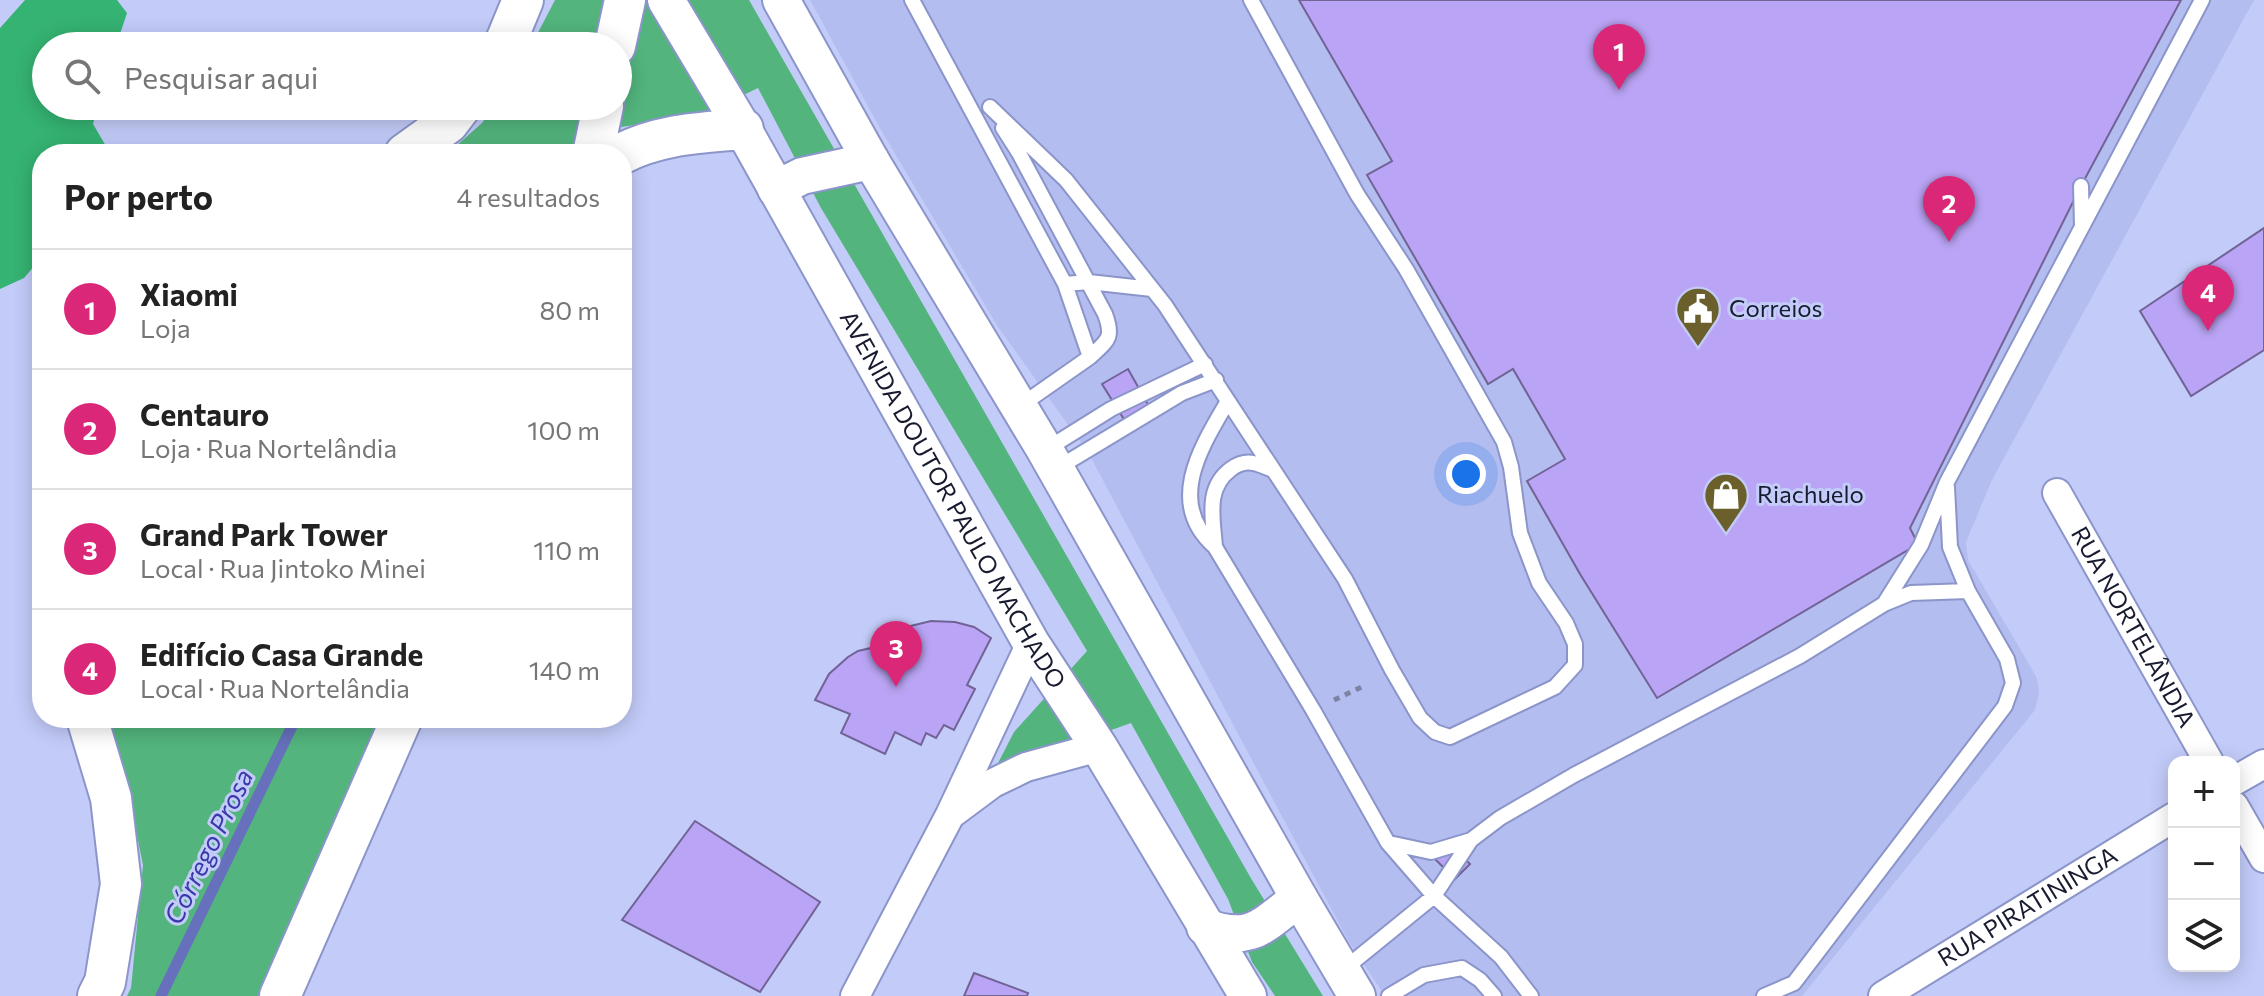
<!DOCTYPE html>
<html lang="pt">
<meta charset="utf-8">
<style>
:root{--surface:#fff;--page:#f2f2f2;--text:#222;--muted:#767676;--line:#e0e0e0;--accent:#db2777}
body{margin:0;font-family:Commissioner,sans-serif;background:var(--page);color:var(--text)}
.controls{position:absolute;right:24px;bottom:24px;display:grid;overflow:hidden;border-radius:16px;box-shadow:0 4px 20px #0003}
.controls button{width:72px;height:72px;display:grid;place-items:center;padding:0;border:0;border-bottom:2px solid var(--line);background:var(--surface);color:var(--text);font:40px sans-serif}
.you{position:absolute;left:1466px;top:474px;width:28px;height:28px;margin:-20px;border:6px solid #fff;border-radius:50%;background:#1a73e8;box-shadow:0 0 0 12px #1a73e833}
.badge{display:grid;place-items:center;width:52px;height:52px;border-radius:50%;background:var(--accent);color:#fff;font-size:26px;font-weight:700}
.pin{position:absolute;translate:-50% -66px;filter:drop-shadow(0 2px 4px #0008)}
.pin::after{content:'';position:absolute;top:42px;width:28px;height:24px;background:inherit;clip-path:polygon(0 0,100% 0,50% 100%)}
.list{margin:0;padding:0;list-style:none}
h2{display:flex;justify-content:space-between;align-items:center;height:104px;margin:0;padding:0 32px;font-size:34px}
h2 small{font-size:26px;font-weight:400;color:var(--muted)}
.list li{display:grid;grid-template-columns:52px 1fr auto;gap:24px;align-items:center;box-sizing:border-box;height:120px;padding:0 32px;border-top:2px solid var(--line)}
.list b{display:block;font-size:30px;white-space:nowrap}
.list p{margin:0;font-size:26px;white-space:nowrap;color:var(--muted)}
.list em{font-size:26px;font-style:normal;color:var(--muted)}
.icon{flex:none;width:44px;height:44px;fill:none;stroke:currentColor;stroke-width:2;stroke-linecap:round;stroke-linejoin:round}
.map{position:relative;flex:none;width:2264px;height:996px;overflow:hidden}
.search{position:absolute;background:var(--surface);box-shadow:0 4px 20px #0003;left:32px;top:32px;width:600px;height:88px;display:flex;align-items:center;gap:20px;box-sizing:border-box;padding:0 28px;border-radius:44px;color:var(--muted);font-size:30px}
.panel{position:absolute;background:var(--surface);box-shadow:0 4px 20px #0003;left:32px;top:144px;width:600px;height:584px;border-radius:32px}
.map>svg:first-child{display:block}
</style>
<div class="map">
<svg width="2264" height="996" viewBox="0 0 2264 996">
<rect width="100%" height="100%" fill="#c3ccf9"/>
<!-- built -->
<path fill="#b4bdef" d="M810,0H2254L1992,480L1966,542L1968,560L2037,678L2039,694L2035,710L1802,996H1385L1349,942L1295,841L1089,454L998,327L881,130Z"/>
<!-- green -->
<path fill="#53b57d" d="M555,0H603L596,46H531Z
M639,0H749L1252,880L1323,996H1275L1252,962L1228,899L1131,723L1050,752L995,769L1014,732L1087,651L821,208L758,88L702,115L621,127Z
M494,106H586L578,154H447L482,123Z
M107,718H386L262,996H127L131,988L143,865L125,777Z"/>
<!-- forest -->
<path fill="#35b372" d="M25,0H117L127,13L116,46H46V106H98L93,124L110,153L42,154V257L24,278L0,289V28Z"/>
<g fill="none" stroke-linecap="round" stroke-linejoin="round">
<!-- stream -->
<path stroke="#6670bc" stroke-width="11" d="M161,996L296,718"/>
</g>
<!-- building -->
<path fill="#baa4f5" stroke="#716396" stroke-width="2" d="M1299,0H2181L2081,186L1910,528L1918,544L1657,698L1580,574L1527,481L1565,459L1513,369L1488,384L1367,175L1392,161Z
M2264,228V350L2191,396L2140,311Z
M1128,369L1155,417L1130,429L1102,384Z
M931,621L955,622L974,627L991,638L967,685L975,689L954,730L944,725L936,738L926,733L921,745L895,732L885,754L841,733L850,714L815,700L829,674L848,657L858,651L875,647L886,632Z
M695,821L820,902L760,992L622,920Z
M1449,843L1470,864L1455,879L1434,858Z
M974,973L1028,993L1027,996H964Z"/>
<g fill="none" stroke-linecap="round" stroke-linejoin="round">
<!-- service casing -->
<g stroke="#8b95ca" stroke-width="18">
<path id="service" d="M912,0L1065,284L1090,357L1020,406
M990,107L1066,180L1165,305L1345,579L1392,670L1420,718L1435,732L1450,737L1555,687L1575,665V644L1566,623L1539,583L1520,533L1511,467L1504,442L1406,269L1357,194L1251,0
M1003,128L1019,153L1105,314C1114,338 1108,340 1090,357
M2081,186L2082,226
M1065,284L1089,282L1152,289
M1228,401C1201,447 1165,503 1215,547L1313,710L1388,843L1434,896L1501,957L1531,996
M1047,449L1111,409L1205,364
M1056,469L1182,393L1216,380
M1215,547C1213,518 1205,488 1231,469C1246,458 1257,463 1273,470
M1884,604L1921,545L1947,482L2202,0
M1389,843L1431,852L1471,840L1500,818L1574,775L1800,656L1884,604L1911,593L1968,591
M1343,970L1434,896L1471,840
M1389,996L1424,975L1462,968L1480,980L1494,996
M1764,996L1794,983L2005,706L2013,683L2007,659L1968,591L1950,547L1947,487"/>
</g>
<!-- minor casing -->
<g stroke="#8b95ca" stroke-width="32">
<g id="minor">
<path id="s1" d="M2057,493L2209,762"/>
<path d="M2234,781L2264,764"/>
<path d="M2234,806L2264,858"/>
<path d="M954,812L993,783L1026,767L1099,747"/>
<path d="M855,996L950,815L1031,643"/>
<path id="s2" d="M1883,996L2174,817"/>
</g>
</g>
<!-- tertiary casing -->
<g stroke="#8b95ca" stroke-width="40">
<g id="tertiary">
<path id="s3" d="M666,0L743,129L1031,643L1099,747L1248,996"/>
<path d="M781,0L871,161L1045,450L1299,898L1357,996"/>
<path d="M776,189L802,176L871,161"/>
<path d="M1205,927C1252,944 1263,925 1299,898"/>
</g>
</g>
<!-- secondary casing -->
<g stroke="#8b95ca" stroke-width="44">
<path id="secondary" d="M504,46L523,0
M615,46L625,0
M405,154L448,123L461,106
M593,154L603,106
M621,154C659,134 700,133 743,129
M87,718L111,798L121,884L105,982L98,996
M280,996L402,718"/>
</g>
<!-- path -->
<path stroke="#7c83a5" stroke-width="5" stroke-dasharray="6 6" stroke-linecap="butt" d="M1334,700L1366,685"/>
<!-- service -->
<use href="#service" stroke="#fff" stroke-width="14"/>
<!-- minor -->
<use href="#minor" stroke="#fff" stroke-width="28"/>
<!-- tertiary -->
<use href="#tertiary" stroke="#fff" stroke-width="36"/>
<!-- secondary -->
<use href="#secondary" stroke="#fff" stroke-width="40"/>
</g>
<!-- icons -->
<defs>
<g id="civic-pin" transform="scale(2.3)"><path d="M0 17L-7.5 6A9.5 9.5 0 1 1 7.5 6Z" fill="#6b5f2c" stroke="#c3ccf9"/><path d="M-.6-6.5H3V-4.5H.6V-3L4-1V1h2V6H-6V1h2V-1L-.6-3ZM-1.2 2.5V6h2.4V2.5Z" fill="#fff"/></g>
<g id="shop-pin" transform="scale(2.3)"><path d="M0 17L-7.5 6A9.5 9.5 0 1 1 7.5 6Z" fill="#6b5f2c" stroke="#c3ccf9"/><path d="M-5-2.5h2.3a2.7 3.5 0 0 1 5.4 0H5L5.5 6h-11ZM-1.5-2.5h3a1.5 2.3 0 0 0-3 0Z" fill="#fff"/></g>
</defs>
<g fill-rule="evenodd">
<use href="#civic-pin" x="1698" y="309"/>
<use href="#shop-pin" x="1726" y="495"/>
</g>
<g text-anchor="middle" stroke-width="6" stroke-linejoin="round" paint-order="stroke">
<!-- poi labels -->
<g font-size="24" fill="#181b2f" stroke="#c3ccf9" text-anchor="start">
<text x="1729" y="317">Correios</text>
<text x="1757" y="503">Riachuelo</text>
</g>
<!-- street labels -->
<g font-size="24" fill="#181b2f" stroke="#c3ccf9">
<text dy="8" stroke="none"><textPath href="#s3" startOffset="576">AVENIDA DOUTOR PAULO MACHADO</textPath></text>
<text dy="8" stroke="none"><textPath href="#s1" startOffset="154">RUA NORTELÂNDIA</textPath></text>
<text dy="8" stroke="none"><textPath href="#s2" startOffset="170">RUA PIRATININGA</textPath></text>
</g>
<!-- water labels -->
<g font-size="26" font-style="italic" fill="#3a39a9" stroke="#c3ccf9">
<text transform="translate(209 847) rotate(-64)" y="9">Córrego Prosa</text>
</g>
</g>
</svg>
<div class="controls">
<button>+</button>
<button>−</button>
<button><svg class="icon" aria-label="layers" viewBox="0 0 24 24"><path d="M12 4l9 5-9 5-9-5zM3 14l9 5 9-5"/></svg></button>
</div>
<div class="you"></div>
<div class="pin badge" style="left:1619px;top:90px">1</div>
<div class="pin badge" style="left:1949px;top:242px">2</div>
<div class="pin badge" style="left:896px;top:687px">3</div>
<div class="pin badge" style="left:2208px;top:331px">4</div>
<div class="search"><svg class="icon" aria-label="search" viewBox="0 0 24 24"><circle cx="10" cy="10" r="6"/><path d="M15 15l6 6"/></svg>Pesquisar aqui</div>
<section class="panel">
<h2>Por perto<small>4 resultados</small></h2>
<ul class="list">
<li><span class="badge">1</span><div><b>Xiaomi</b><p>Loja</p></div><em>80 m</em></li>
<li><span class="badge">2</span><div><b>Centauro</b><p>Loja · Rua Nortelândia</p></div><em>100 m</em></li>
<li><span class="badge">3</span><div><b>Grand Park Tower</b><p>Local · Rua Jintoko Minei</p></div><em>110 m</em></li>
<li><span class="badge">4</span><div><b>Edifício Casa Grande</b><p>Local · Rua Nortelândia</p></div><em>140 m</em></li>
</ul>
</section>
</div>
